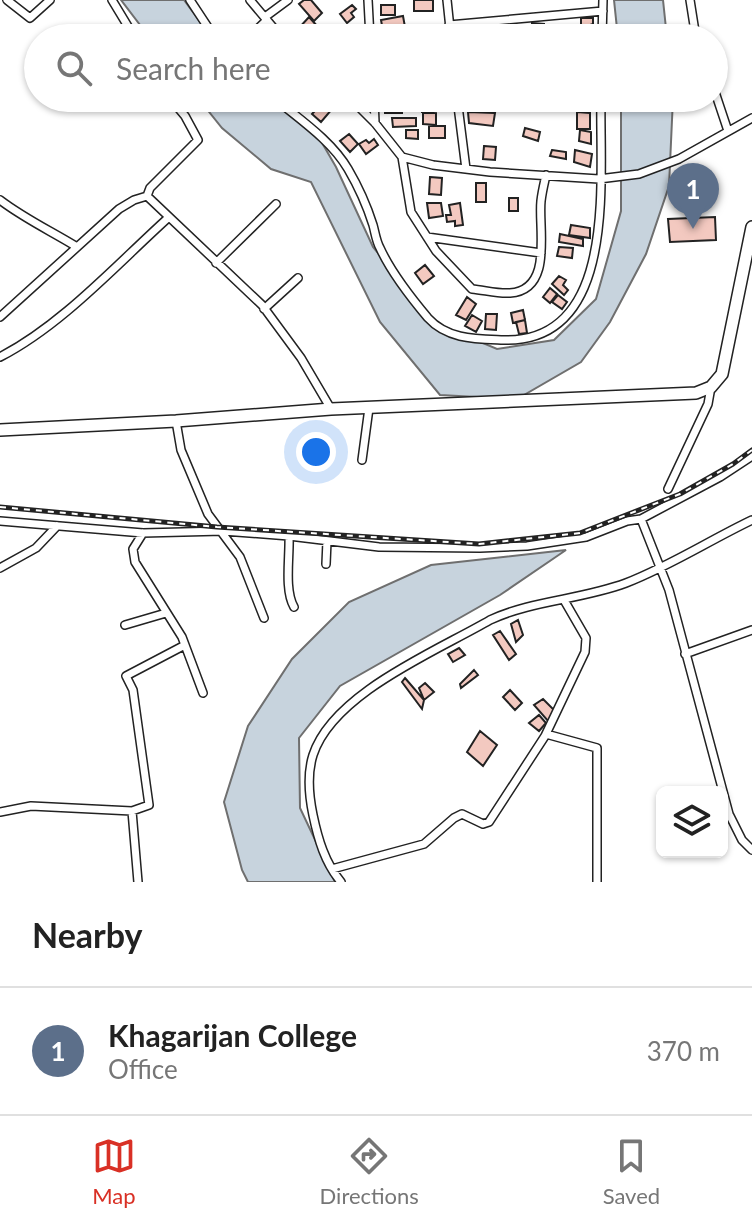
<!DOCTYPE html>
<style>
:root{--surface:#fff;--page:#f2f2f2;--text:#222;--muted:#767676;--line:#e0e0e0;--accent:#d93025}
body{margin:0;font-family:Lato,sans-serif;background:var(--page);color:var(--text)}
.controls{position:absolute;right:24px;bottom:24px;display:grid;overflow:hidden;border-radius:12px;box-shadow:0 2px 6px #0004}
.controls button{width:72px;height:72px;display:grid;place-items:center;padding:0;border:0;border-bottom:2px solid var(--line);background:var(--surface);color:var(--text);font:40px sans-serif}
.you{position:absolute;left:316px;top:452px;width:28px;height:28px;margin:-20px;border:6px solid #fff;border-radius:50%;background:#1a73e8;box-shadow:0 0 0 12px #1a73e833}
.badge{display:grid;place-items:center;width:52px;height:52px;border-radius:50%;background:var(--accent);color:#fff;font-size:26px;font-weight:700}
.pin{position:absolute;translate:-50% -66px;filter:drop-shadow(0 2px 4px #0008)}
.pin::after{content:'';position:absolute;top:42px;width:28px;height:24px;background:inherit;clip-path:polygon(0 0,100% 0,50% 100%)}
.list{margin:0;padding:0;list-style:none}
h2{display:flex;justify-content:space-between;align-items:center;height:104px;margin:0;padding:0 32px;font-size:34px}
h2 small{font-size:26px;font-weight:400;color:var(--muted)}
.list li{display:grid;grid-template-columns:52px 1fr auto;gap:24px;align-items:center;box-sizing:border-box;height:128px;padding:0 32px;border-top:2px solid var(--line)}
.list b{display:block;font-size:30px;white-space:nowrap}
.list p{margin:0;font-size:26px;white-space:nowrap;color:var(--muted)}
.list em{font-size:26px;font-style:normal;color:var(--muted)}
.icon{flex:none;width:44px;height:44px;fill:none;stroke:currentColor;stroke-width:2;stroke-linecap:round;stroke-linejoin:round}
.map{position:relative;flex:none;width:752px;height:882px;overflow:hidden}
.search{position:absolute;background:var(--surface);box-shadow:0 2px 6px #0004;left:24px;right:24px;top:24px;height:88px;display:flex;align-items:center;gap:20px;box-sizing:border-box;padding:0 28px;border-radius:44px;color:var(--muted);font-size:30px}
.sheet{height:232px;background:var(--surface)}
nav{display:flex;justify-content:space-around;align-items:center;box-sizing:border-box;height:112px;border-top:2px solid var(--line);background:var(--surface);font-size:22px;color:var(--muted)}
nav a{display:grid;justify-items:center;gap:4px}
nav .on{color:var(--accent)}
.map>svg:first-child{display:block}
</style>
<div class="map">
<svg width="752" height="882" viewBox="0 0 752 882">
<rect width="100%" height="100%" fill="#fff"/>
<!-- water -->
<path fill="#c7d3dd" stroke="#6f6f6f" stroke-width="2" d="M121,0H184L212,38H150Z
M614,0H663L667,38H618Z
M198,98H279L314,129L336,167L373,247L435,323L497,349L554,340L596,299L621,211V98H673L669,186L646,254L610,322L581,362L517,399L440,395L380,322L311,182L271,169L222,128Z
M566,550L500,595L340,686L299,738L300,808L335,882H248L242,870L224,802L248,726L292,659L349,602L431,565Z"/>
<!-- building -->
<path fill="#f3c9c0" stroke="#222" stroke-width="2" d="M304,0H311L322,13L314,21L299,4Z
M414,0H433V11H414Z
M352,5L356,9L351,13L354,17L347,23L340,14Z
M381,5H395V15H381Z
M403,16L405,27L383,31L381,20Z
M309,17L318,27L306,37L298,29Z
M581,18H593V24L581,28Z
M516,20L517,35L504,36L501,21Z
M532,23L544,24L545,38H533Z
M434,28L435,38H417L416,29Z
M435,98L436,111L422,112V99Z
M473,98H487V109L473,108Z
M562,98H572V110L562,109Z
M574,98H590V107L573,106Z
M324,101L333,108L321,122L312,114Z
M385,106H402V113H385Z
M468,112L495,113L493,126L469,123Z
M577,112L590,113V129H577Z
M423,113H436V125L423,124Z
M392,118H416V126L393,127Z
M429,126H445V138H429Z
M525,128L540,132L538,141L523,136Z
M406,130H418V139L406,138Z
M580,130L591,132V144L579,141Z
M349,134L358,144L350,152L340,141Z
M374,139L378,145L366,154L359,144L366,140L369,143Z
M484,146L496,147L495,160L483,159Z
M552,150L566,152V159L550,156Z
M575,150L592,154L590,167L574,162Z
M430,177L442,178L441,195L429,194Z
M476,183H486V202H476Z
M509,198H518V211H509Z
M427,203H441L443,216L429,218Z
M460,203L463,225L455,226V221L447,222L446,215H451L449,205Z
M715,217L716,240L670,242L668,219Z
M571,225L590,228V238L569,235Z
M560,234L583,239V246L559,242Z
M559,247L573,248L572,258L557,256Z
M425,265L434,276L423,284L415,273Z
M559,276L566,280L563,285L568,290L564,295L552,284Z
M550,288L557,294L550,303L543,297Z
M558,295L567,302L562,309L552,302Z
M467,297L476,304L466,320L456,315Z
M523,310L525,320L513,323L511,313Z
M486,314H497L496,330L485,329Z
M472,315L482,321L476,332L465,326Z
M525,320L527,333L519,334L516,322Z
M518,620L523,635L516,642L511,624Z
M500,631L516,654L509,660L493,635Z
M459,648L465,655L453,662L448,654Z
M474,670L478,675L461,688L460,684Z
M405,678L424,700L422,709L402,682Z
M425,683L434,692L424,700L419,688Z
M510,690L522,703L515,710L503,697Z
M543,699L555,711L548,721L534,705Z
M539,715L546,723L539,731L529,723Z
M480,731L497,745L483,766L467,752Z"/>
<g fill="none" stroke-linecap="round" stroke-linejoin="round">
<!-- street casing -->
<g stroke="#222" stroke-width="10">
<path id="street" d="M7,0L30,18L50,0
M112,0L135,38
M190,0L215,38
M250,0L282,38
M368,0L370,38
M447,0L451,38
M690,0L696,38
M265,17L288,0
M449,25L603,11
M248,38L267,20
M602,38L603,0
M714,89L728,131
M170,98L185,116L198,140L150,188L147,196L262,305L301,358L331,409
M274,98C299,119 331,140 348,169C358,186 367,206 373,225C375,232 376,241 380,248C390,270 412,299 428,318C447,339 475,339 501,340C620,345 599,178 601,98
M350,98L375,123L402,157L433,165L490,172L599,179L639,174L679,159L752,118
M374,98L375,123
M457,98L466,169
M402,157L411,212L436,251L472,289C484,290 498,294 510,293C554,290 538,228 541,201C542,192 544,184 546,175
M0,200C25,219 51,231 77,247
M427,237L541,253
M216,263L276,204
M264,309L298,278
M0,317L119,209L134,200L147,196
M0,357C62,325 116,265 168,218
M176,421L181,450L208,514L240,557L264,618
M362,460L369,408
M668,489L708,404L711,387
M641,519L669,590L729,814L742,840L752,850
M0,521L143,533L223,531L289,536L379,547L480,548L527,546L586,537L627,521L641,519L720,477L752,456
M143,533L133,549L135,562L182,637L203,693
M289,536C290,556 284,590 294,607
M326,564L327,541
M0,568L36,548L57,526
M125,625L166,613
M685,654L752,630
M546,734L597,748V882
M132,811L138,882
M0,812L31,806L132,811L149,805L133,690L126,676L185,645
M332,869L424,844L454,818L462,814L483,824L489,822L545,736L585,652L586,638L564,600
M341,882C325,863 318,839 313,815C309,796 307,774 313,755C333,693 437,651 490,620C533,600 580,600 626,583C670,566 710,540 752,520"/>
</g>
<!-- primary casing -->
<g stroke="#222" stroke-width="14">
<path id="primary" d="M0,430L176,421L331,409L696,393L711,387L722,374L752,227"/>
</g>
<!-- street -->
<use href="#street" stroke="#fff" stroke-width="7"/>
<!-- primary -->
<use href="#primary" stroke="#fff" stroke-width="11"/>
<!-- rail casing -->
<g stroke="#222" stroke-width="5">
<path id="rail" d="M0,507L217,527L479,544L580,533L680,494L733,464L752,450"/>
</g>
<!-- rail -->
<use href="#rail" stroke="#fff" stroke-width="2" stroke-dasharray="6" stroke-linecap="butt"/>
</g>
</svg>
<div class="controls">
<button><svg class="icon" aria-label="layers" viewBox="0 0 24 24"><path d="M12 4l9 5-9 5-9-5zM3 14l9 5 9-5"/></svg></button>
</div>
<div class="you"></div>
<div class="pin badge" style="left:693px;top:229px;background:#5c6f8a">1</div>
<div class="search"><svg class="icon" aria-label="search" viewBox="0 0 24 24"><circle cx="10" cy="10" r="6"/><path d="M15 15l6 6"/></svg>Search here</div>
</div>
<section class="sheet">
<h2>Nearby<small></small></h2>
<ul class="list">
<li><span class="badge" style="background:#5c6f8a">1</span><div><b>Khagarijan College</b><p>Office</p></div><em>370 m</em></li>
</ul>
</section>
<nav>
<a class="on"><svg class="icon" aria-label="map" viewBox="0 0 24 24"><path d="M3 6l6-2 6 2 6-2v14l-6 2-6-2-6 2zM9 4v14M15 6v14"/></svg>Map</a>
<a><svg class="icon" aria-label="directions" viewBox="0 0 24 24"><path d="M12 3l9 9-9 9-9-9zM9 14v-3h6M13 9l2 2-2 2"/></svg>Directions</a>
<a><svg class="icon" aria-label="saved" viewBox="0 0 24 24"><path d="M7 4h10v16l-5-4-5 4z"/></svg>Saved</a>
</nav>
